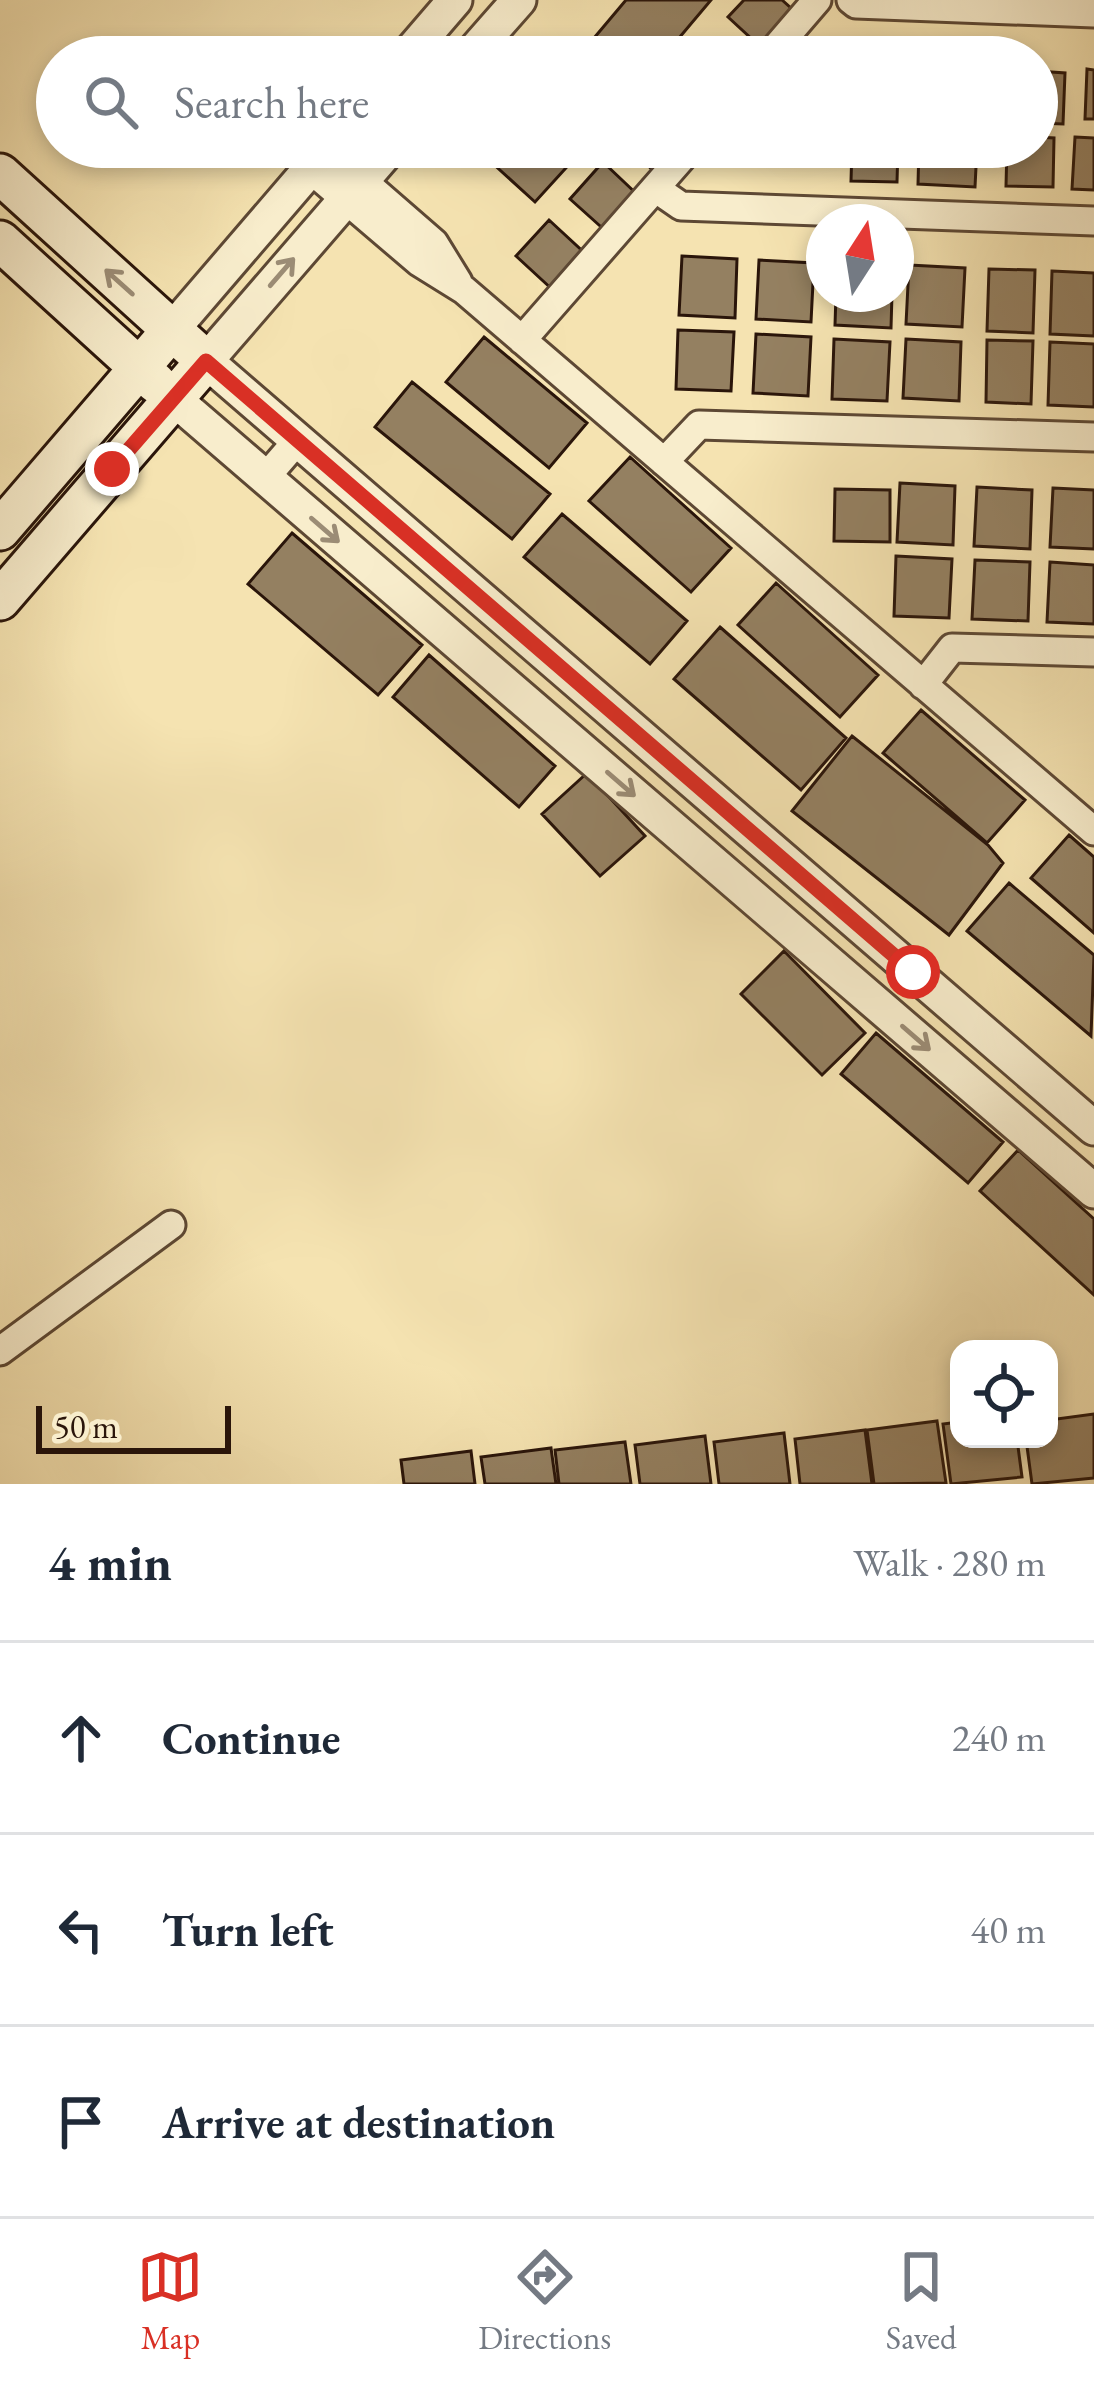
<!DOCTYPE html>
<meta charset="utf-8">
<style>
:root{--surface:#fff;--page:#f2f2f3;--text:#1f2937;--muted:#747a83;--line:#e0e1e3;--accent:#d93025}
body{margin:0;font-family:"EB Garamond",serif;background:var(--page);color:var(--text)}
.controls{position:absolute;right:36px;bottom:36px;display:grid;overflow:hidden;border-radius:24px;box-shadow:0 6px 18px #0003}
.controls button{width:108px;height:108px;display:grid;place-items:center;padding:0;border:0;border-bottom:3px solid var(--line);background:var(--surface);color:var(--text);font:60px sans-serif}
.compass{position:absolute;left:806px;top:204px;width:108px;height:108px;border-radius:50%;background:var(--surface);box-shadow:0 6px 18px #0003;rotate:12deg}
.scale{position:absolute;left:36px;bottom:30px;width:195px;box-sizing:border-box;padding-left:12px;border:6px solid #2a150a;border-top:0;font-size:33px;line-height:42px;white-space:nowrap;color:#2a150a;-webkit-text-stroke:9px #f8edcc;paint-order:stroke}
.stop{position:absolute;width:36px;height:36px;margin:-27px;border:9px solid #d93025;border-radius:50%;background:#fff}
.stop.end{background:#d93025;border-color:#fff;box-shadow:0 3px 12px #0008}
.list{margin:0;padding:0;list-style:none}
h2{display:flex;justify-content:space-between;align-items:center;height:156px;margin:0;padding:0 48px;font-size:51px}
h2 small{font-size:39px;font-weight:400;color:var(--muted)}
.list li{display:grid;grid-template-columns:78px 1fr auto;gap:36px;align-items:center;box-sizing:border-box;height:192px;padding:0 48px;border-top:3px solid var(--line)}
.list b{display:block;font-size:45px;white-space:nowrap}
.list em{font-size:39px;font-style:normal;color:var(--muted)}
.icon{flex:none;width:66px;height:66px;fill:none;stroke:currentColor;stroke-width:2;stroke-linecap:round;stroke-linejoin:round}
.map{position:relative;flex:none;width:1094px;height:1484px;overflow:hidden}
.search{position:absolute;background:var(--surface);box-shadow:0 6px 18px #0003;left:36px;right:36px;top:36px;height:132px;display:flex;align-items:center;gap:30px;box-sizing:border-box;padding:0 42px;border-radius:66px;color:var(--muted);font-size:45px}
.sheet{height:732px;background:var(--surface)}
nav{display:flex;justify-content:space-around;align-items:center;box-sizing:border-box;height:168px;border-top:3px solid var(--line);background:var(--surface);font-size:33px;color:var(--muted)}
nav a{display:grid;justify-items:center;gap:6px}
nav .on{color:var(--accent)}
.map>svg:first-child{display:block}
</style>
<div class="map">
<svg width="1094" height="1484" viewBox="0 0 1094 1484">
<rect width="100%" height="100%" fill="#f5e3b1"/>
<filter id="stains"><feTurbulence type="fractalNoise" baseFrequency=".00167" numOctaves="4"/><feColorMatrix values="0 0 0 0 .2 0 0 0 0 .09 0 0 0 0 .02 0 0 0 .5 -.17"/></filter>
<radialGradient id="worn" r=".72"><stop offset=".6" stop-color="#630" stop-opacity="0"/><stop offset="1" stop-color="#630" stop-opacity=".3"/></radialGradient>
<!-- building -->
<path fill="#948061" stroke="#2a150a" stroke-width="3" d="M626,0H711L663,57H578Z
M744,0H782L801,17L767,53L728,17Z
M706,43L722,57H693Z
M1087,69L1094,70V119H1085Z
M1037,71L1065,73L1063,124L1037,123Z
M1037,137L1054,138L1053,187L1006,186L1007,147H1037Z
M1075,137L1094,138V190L1072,189Z
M503,147H585L535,202L490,161Z
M628,147H688L660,177Z
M852,147H898L897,182L851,181Z
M919,147H977L975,187L918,184Z
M603,162L642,199L609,234L570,199Z
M549,220L588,256L555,292L516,256Z
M682,256L737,259L735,318L679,315Z
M759,260L814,263L811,322L756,319Z
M909,265L965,268L962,327L906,324Z
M989,269L1035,270L1033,333L987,331Z
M1052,271L1094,273V336L1050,334Z
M836,294H892L891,328L835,325Z
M678,330L734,332L731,391L676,389Z
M756,334L811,337L808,396L753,393Z
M484,337L587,423L549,468L446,382Z
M834,339L890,342L887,401L832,399Z
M906,339L961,342L959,401L903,398Z
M987,340L1033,341L1031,404L986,402Z
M1050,342L1094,344V407L1048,405Z
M412,382L550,494L512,539L375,427Z
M630,457L731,548L691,592L589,501Z
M900,483L955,486L953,545L897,542Z
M977,487L1032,490L1030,549L974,546Z
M1053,488L1094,490V549L1050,547Z
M835,489L890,490V542L834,541Z
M562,514L687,621L650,664L524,557Z
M292,533L422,645L378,695L248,584Z
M896,556L952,559L949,618L894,616Z
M975,560L1030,562L1028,621L972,619Z
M1050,562L1094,565V624L1047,622Z
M776,583L878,675L840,717L738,625Z
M720,627L846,738L801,790L674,679Z
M429,655L555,766L519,807L393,697Z
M921,710L1025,800L987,843L883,753Z
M852,736L988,845L1003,863L949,935L792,811Z
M587,773L645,836L600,876L542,814Z
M1069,835L1094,857V933L1031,878Z
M1009,883L1094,955L1091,1036L967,931Z
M784,951L865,1033L822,1075L741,994Z
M876,1033L1003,1142L968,1183L841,1074Z
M1018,1150L1094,1219V1295L980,1191Z
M1094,1414V1478L1032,1484L1026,1439H1049V1420Z
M937,1421L946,1483L874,1484L867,1430Z
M959,1422V1439H1017L1022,1477L951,1484L943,1424Z
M865,1430L872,1484H800L795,1439Z
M784,1433L790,1484H719L714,1442Z
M705,1436L711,1484H640L635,1445Z
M625,1442L631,1484H559L555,1450Z
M551,1448L556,1484H485L481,1457Z
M471,1451L475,1484H404L401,1460Z"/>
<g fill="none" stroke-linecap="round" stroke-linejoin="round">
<!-- minor casing -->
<g stroke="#5d4834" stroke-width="33">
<path id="minor" d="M851,0L856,4L1094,13
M768,57L817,0
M327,150L434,243L458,282
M310,169L419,262L464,290L1094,831
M655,188L681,206L1094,221
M522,340L691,147
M664,462L699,425L1094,437
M265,478L297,441
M923,685L952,648L1094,652
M0,1351L171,1225"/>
</g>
<!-- tertiary casing -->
<g stroke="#5d4834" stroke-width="39">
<path id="tertiary" d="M406,57L455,0
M469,57L519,0
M391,147L206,361L1094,1128
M171,331L329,147
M173,398L1094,1191"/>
</g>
<!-- secondary casing -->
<g stroke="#2a150a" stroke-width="45">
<path id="secondary" d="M0,174L206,361L0,600
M0,241L156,383
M0,530L171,331"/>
</g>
<!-- minor -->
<use href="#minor" stroke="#f8edcc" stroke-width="27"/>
<!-- tertiary -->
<use href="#tertiary" stroke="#f8edcc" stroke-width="33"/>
<!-- secondary -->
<use href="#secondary" stroke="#f8edcc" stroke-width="39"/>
</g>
<!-- one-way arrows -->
<defs><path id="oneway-shaft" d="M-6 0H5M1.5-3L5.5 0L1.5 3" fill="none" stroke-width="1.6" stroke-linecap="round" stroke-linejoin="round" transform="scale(3)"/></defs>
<g stroke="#9b8c75">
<use href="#oneway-shaft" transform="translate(282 272) rotate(-49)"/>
<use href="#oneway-shaft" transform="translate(119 282) rotate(-138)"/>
<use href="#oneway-shaft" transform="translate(325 530) rotate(41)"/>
<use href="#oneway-shaft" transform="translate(621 784) rotate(41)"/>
<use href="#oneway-shaft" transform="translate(916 1038) rotate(41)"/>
</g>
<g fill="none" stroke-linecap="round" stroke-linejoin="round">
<!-- route -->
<path stroke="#d93025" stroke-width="15" d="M112,469L206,361L913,972"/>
</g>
<rect width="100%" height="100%" filter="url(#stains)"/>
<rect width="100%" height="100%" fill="url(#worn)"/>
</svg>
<div class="controls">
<button><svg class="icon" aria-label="locate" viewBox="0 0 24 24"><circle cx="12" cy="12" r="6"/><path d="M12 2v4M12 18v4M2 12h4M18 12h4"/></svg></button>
</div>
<svg class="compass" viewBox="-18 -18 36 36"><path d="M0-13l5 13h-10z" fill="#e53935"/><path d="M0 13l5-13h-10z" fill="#747a83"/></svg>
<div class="scale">50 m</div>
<div class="stop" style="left:913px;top:972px"></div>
<div class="stop end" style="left:112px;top:469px"></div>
<div class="search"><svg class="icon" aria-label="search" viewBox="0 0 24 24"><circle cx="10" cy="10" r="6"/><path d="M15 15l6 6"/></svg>Search here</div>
</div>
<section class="sheet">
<h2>4 min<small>Walk · 280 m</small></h2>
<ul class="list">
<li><svg class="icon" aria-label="ahead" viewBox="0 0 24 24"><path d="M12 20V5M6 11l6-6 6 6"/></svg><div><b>Continue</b></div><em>240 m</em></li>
<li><svg class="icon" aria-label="left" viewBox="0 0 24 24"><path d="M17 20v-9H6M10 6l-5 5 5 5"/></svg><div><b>Turn left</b></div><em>40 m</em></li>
<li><svg class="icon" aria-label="arrive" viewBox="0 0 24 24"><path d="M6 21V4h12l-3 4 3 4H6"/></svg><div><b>Arrive at destination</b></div></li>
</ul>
</section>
<nav>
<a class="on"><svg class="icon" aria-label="map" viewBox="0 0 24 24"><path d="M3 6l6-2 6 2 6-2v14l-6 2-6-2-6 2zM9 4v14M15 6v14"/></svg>Map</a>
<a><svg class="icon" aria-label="directions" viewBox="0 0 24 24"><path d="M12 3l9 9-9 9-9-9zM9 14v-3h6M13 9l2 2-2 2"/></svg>Directions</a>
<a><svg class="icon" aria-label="saved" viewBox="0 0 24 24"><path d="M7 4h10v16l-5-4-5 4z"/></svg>Saved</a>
</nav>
